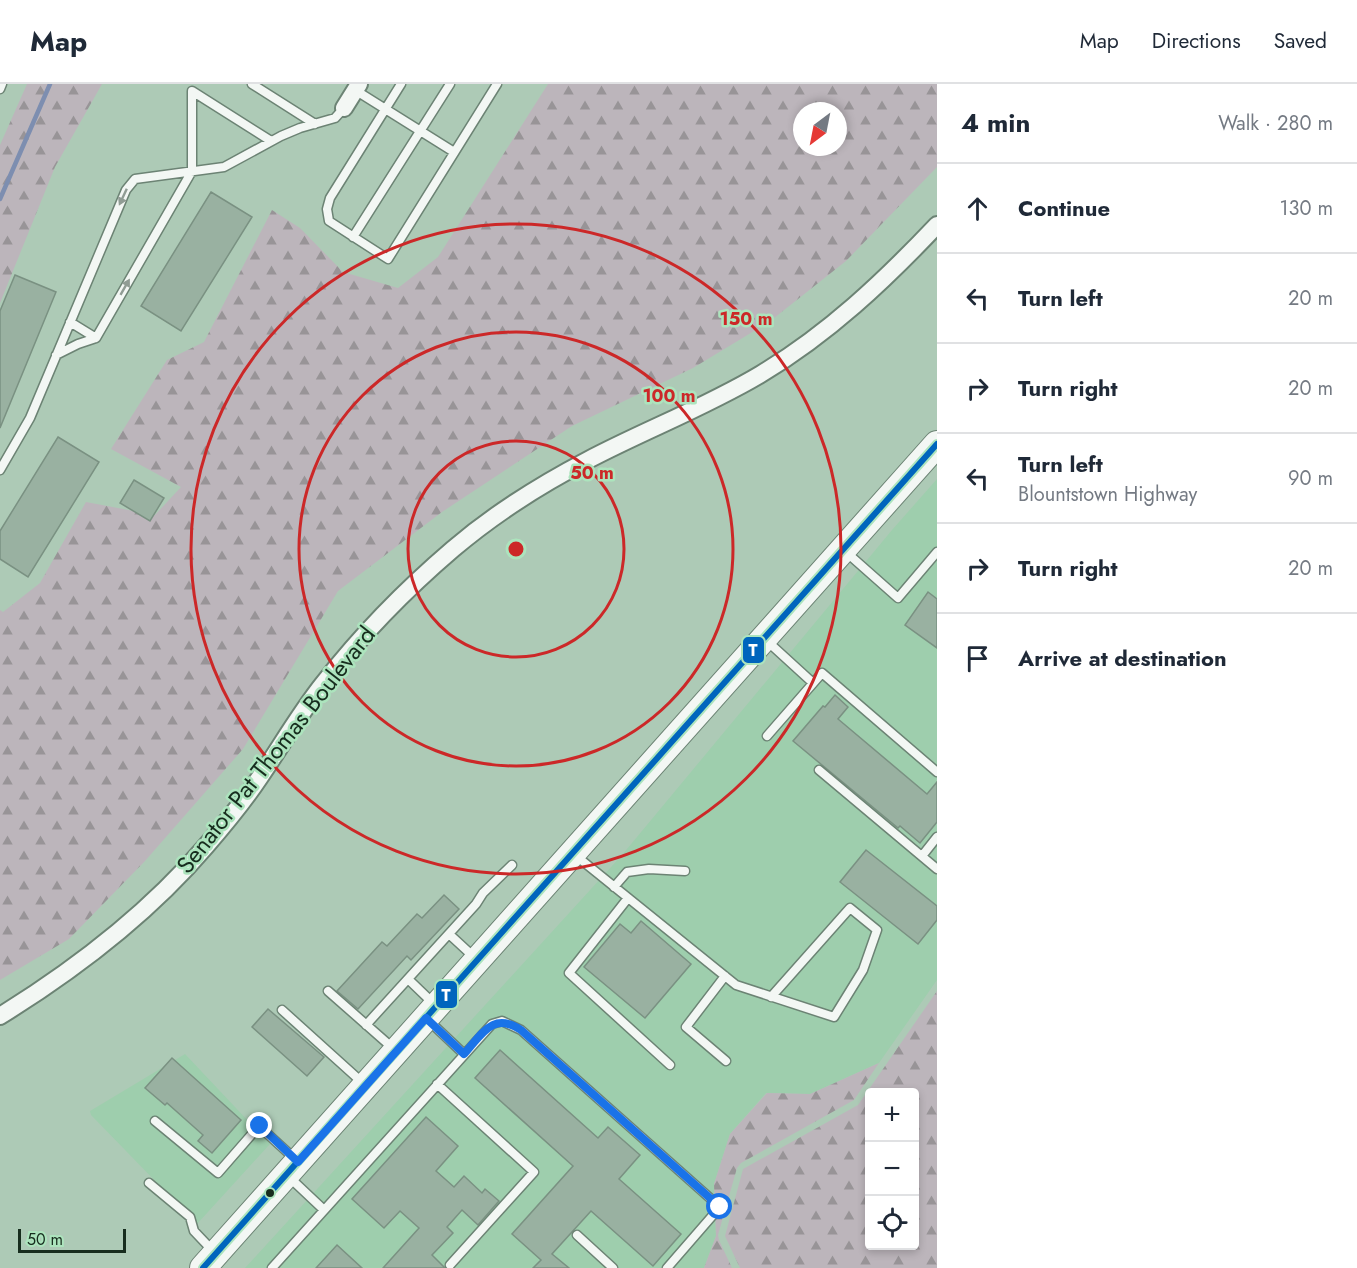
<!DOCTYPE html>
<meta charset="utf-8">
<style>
:root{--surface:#fff;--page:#f6f6f7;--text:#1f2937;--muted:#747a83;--line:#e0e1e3}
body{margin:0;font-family:Jost,sans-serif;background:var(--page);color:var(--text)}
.controls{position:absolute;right:18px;bottom:18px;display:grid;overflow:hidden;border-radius:6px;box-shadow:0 3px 9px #0003}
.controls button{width:54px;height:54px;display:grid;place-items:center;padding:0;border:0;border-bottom:2px solid var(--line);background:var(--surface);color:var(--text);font:30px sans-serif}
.compass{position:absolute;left:793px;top:18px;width:54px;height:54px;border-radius:50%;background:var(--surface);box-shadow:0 3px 9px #0003;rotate:212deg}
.scale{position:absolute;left:18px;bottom:15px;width:108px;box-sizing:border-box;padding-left:6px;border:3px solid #172d1e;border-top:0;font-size:16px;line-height:21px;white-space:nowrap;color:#172d1e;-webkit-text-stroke:4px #ace4bd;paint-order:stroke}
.stop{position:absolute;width:18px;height:18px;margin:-14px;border:4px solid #1a73e8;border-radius:50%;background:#fff}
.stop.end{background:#1a73e8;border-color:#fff;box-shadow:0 2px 6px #0008}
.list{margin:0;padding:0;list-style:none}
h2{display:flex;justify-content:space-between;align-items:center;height:78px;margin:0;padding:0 24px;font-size:26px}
h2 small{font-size:20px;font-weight:400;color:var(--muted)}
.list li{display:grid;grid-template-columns:39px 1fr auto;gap:18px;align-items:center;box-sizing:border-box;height:90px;padding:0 24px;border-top:2px solid var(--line)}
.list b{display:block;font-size:22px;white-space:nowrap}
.list p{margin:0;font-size:20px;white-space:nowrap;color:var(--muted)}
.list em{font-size:20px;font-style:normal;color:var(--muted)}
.icon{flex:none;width:33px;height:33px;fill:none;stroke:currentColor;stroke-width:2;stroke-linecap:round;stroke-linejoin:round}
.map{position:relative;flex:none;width:937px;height:1184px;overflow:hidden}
header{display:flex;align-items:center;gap:36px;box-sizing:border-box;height:84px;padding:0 30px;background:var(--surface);border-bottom:2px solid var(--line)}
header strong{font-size:28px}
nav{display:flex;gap:33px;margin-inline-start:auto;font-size:21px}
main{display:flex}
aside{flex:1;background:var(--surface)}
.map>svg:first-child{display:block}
</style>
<header>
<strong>Map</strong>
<nav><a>Map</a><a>Directions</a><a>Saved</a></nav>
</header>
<main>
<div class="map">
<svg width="937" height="1184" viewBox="0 0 937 1184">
<defs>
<pattern id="forest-firs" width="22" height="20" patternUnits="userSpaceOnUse" patternTransform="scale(1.5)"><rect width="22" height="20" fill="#bcb5bb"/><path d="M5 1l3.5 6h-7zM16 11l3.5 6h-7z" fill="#989497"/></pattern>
</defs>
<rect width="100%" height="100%" fill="#adcab6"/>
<!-- built -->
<path fill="#9ecead" d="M937,395V896L879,979L810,1010L766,1009L730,1050L714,1100L716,1152L704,1184H245L622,771L892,446Z
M185,970L270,1060L197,1140L91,1031L90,1027Z"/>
<!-- forest -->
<path fill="url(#forest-firs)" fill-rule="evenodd" d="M27,0H102L55,83L0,219V61Z
M548,0H937V83L846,177L769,238L693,284L572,342L442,428L338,507L243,665L145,777L69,855L0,896V526L3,528L40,499L86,418L155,431L181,403L111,365L167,276L204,258L272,126L300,144L343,188L398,204L438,173ZM802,27H838V63H802Z
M937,907V1184H740L725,1152L743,1085L858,1021ZM914,1008V1162H870V1008Z
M879,979L854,1016L741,1079L737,1084L718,1151L719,1156L732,1184H704L716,1152L714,1100L730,1050L767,1009L810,1010Z"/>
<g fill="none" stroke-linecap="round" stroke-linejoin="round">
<!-- stream -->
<path stroke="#7d8eb0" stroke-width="4.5" d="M0,115L50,0"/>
</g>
<!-- building -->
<path fill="#99b1a1" stroke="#7a9182" stroke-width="1.5" d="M211,108L252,133L181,247L141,222Z
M15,191L56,208L0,344V227Z
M58,353L99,378L28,493L0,475V447Z
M134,396L164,414L150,437L120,419Z
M928,508L937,515V564L905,541Z
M835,611L848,623L838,635L927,710L937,698V738L920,759L900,742L898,744L793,657L823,622L825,623Z
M866,766L937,822V836L918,860L840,798Z
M444,811L459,825L411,876L407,872L358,925L337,907L382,858L387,862L417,830L422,834Z
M641,837L691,880L645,934L584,883L620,840L631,849Z
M268,925L324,973L307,992L252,943Z
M500,966L598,1054L608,1043L640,1071L619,1095L681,1150L653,1182L591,1127L552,1170L569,1184H533L541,1176L512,1150L573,1082L475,994Z
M172,974L241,1036L212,1069L198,1057L203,1051L167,1019L165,1021L145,1004Z
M426,1033L458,1062L436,1087L454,1103L464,1092L482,1109L485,1105L499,1117L478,1141L462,1126L447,1143L453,1149L432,1171L445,1184H383L419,1144L400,1127L384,1144L352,1115Z
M337,1161L362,1184H316Z"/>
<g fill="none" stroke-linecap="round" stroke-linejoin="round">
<!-- lane casing -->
<g stroke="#6c8374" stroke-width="11">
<path id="lane" d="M252,0L315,40
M401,0L330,114L327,125L329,137L388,175L497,0
M0,5L2,0
M355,6L454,68
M353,153L450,0
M70,238L96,254
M56,271L78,260L96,254L192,87V7L271,57
M0,386L30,334L126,106L135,95L224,83L281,52L300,44L335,34L344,24
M846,468L898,514L937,468
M767,557L813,599
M767,652L822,589L937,688
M819,686L937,785
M575,771L736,901L834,933L863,886L877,846L850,824L771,913
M922,772L937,753
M614,803L627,788L649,785L685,787
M628,814L569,889L670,981
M449,850L475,874
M725,892L686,943L726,977
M408,895L434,920
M328,907L395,966
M282,926L364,1000
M427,935L464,970
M366,941L476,820L483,809L512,781
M437,1000L534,1088L450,1181
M155,1037L218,1089L259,1042L296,1076
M289,1093L324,1126
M149,1099L190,1133L194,1147L213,1167
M577,1151L613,1184
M272,1184L492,940L502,937L521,946L720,1123L667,1184"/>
</g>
<!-- street casing -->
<g stroke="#6c8374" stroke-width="20">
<path id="street" d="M344,24L359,0
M0,932C76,885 148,830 206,762C225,740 244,717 260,693C281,662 300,629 323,600C362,550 405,506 453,465C494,430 540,401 588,376C645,346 706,323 761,290C828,250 884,197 937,141"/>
</g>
<!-- primary casing -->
<g stroke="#6c8374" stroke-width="28">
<path id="primary" d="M203,1184L937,360"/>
</g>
<!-- lane -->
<use href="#lane" stroke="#f3f7f4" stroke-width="8"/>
<!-- street -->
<use href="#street" stroke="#f3f7f4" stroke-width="16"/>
<!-- primary -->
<use href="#primary" stroke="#f3f7f4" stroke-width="26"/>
<!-- bus-1 casing -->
<g stroke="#ace4bd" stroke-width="10">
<path id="bus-1" d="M203,1184L937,360"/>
</g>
<!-- bus-1 -->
<use href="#bus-1" stroke="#0065bd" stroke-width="6"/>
</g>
<!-- one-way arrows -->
<defs><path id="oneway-solid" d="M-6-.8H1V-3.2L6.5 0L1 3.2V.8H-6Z" transform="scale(1.5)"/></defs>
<g fill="#909c94">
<use href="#oneway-solid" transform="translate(123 113) rotate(115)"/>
<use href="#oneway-solid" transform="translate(125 203) rotate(-60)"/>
</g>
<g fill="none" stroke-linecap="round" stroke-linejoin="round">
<!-- route -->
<path stroke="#1a73e8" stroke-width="8" d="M260,1042L298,1078L426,934L464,970C482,950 493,927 521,946L720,1123"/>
</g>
<!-- distance rings -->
<g fill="none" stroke="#cc2828" stroke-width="3">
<circle cx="516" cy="465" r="108"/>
<circle cx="516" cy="465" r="217"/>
<circle cx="516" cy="465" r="325"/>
</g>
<!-- markers -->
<circle fill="#172d1e" stroke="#ace4bd" stroke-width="2" cx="270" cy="1109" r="5"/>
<g text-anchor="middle" stroke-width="5" stroke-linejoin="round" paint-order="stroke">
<!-- street labels -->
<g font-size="24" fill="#172d1e" stroke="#ace4bd">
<text transform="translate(276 666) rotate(-52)" y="8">Senator Pat Thomas Boulevard</text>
</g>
</g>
<circle cx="516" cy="465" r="9" fill="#cc2828" stroke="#ace4bd" stroke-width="3"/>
<g font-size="18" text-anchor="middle" font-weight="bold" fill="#cc2828" stroke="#ace4bd" stroke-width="5" stroke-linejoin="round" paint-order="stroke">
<text x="746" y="241">150 m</text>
<text x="669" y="318">100 m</text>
<text x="592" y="395">50 m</text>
</g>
<g stroke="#ace4bd" stroke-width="2">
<rect x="742" y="552" width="23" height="28" rx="6" fill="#0065bd"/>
<rect x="435" y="896" width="23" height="29" rx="6" fill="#0065bd"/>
</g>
<g font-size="16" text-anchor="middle" font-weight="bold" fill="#fff">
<text x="753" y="572">T</text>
<text x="446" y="917">T</text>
</g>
</svg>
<div class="controls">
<button>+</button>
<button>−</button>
<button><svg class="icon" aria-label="locate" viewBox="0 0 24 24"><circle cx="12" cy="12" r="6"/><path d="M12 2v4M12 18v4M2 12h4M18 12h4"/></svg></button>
</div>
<svg class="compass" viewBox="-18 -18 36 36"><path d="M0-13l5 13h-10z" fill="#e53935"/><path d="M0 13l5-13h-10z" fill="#747a83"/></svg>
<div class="scale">50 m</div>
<div class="stop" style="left:720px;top:1123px"></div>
<div class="stop end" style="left:260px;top:1042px"></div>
</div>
<aside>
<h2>4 min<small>Walk · 280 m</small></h2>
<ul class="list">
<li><svg class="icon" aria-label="ahead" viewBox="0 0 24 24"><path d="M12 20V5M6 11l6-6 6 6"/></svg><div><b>Continue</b></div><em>130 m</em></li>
<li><svg class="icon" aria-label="left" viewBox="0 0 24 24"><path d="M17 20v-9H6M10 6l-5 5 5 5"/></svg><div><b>Turn left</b></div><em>20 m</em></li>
<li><svg class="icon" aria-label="right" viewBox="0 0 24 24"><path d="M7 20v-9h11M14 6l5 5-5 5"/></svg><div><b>Turn right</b></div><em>20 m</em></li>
<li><svg class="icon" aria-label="left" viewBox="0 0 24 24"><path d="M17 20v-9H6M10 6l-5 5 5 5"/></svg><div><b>Turn left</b><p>Blountstown Highway</p></div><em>90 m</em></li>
<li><svg class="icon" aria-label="right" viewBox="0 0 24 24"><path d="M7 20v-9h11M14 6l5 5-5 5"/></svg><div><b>Turn right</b></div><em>20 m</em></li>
<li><svg class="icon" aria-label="arrive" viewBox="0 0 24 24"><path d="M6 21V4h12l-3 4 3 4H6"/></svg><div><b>Arrive at destination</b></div></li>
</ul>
</aside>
</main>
